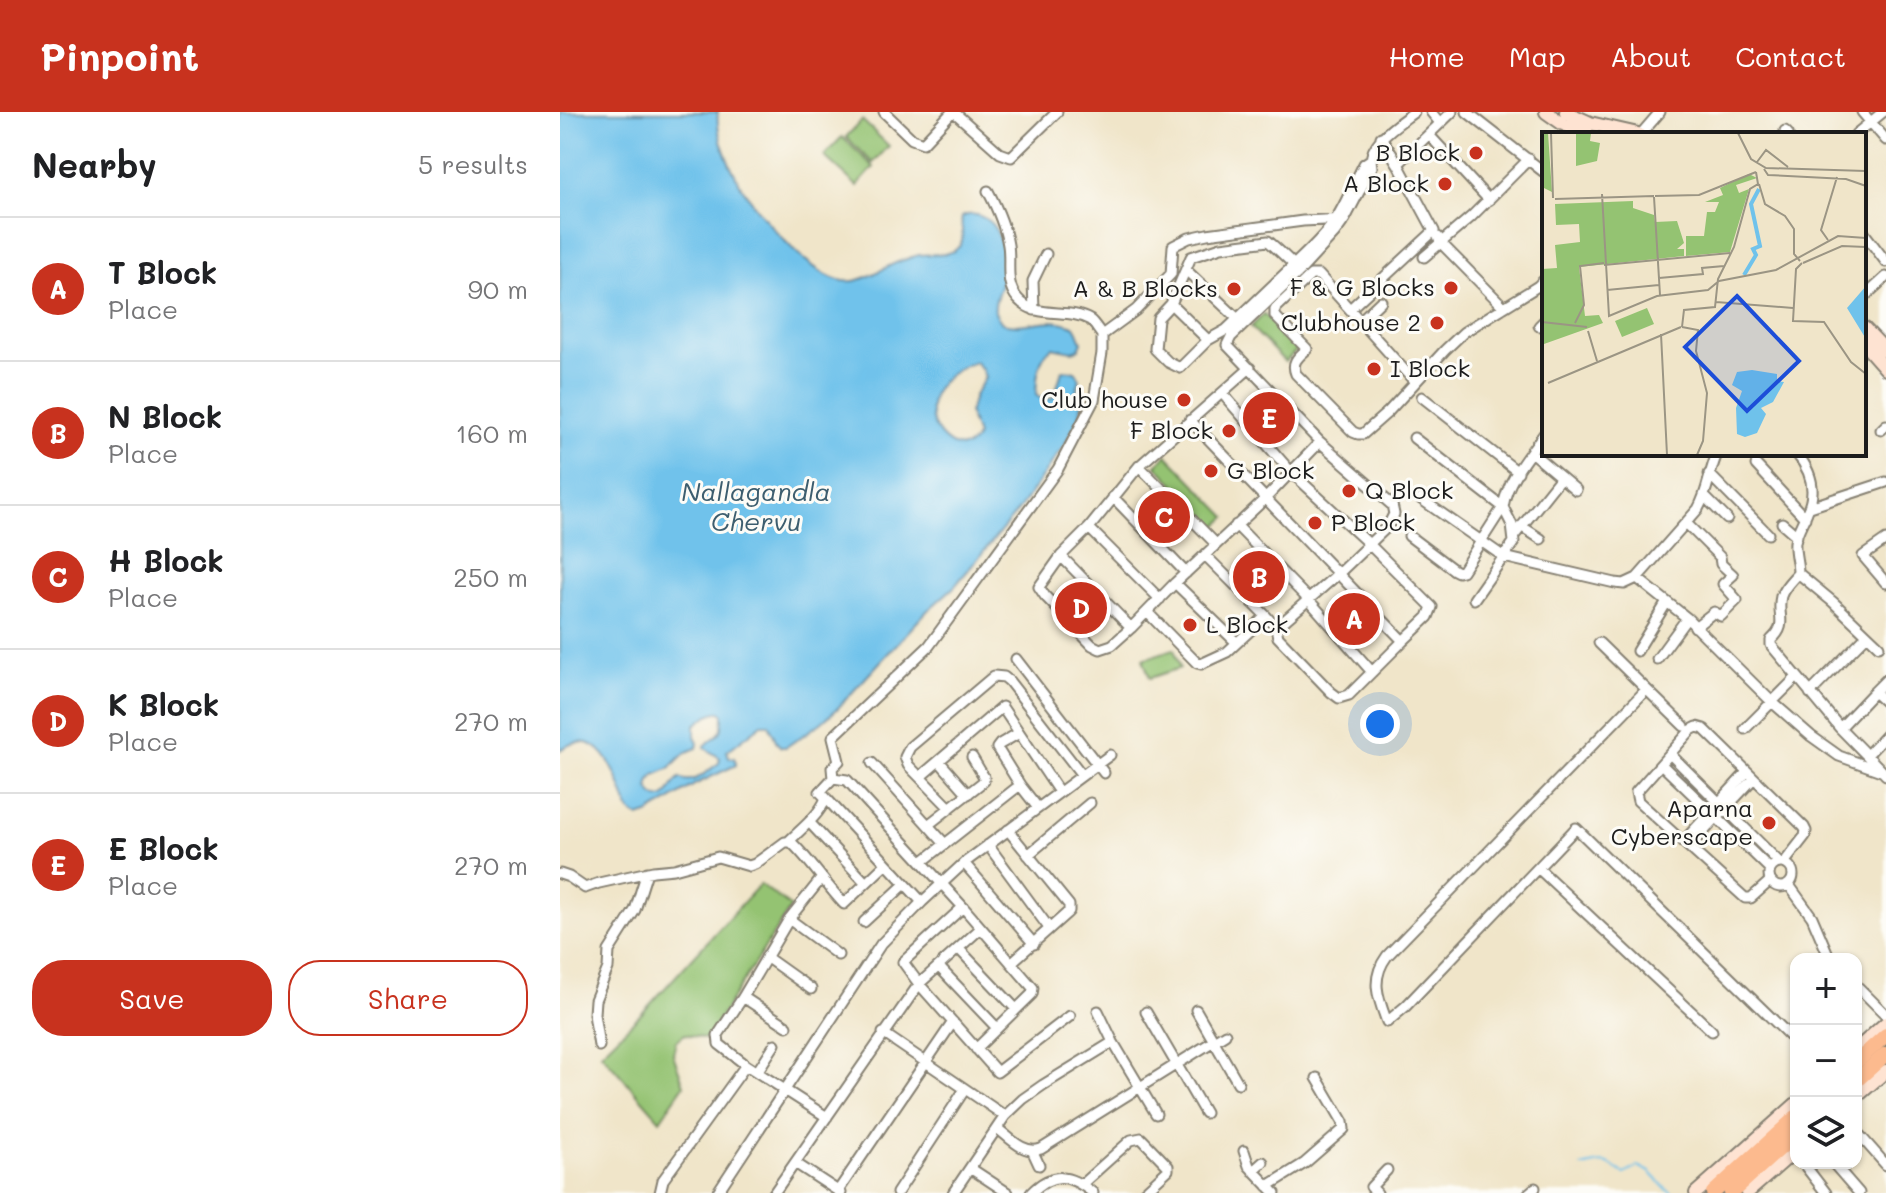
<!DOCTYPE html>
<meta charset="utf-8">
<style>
:root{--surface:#fff;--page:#f6f6f6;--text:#202124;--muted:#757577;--line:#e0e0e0;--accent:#c8321e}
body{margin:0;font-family:Mali,sans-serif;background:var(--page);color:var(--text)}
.controls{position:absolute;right:24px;bottom:24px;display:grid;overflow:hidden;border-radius:16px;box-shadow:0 2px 6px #0004}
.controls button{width:72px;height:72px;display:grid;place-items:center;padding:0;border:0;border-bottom:2px solid var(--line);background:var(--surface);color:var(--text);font:40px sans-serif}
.you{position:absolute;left:820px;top:612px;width:28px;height:28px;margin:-20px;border:6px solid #fff;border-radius:50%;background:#1a73e8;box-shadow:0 0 0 12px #1a73e833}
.badge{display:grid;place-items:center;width:52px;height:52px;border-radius:50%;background:var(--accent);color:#fff;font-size:26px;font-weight:700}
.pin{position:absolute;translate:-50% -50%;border:4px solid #fff;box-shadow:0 2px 8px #0006}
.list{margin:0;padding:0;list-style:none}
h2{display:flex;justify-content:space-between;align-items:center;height:104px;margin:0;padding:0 32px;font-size:34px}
h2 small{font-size:26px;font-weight:400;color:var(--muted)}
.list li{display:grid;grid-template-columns:52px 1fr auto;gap:24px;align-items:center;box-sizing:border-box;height:144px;padding:0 32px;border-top:2px solid var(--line)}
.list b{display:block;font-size:30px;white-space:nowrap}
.list p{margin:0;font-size:26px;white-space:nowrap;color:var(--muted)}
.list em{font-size:26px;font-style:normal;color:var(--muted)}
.actions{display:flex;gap:16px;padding:24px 32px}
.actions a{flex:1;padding:18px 0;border:2px solid var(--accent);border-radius:32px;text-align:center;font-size:28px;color:var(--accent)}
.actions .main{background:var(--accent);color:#fff}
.icon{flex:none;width:44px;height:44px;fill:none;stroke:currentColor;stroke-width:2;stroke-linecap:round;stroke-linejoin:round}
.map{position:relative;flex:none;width:1326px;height:1081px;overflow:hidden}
header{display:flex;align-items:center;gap:48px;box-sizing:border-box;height:112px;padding:0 40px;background:var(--accent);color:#fff}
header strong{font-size:38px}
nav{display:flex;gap:44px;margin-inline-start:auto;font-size:28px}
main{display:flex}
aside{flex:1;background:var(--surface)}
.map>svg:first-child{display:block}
</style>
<header>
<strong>Pinpoint</strong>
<nav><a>Home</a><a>Map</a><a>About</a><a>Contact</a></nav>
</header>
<main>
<aside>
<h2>Nearby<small>5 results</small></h2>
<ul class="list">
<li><span class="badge">A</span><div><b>T Block</b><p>Place</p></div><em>90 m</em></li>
<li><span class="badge">B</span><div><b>N Block</b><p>Place</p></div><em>160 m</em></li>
<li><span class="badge">C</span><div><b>H Block</b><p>Place</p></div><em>250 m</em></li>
<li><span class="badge">D</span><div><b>K Block</b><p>Place</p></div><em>270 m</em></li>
<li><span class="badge">E</span><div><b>E Block</b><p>Place</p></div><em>270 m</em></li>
</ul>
<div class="actions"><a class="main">Save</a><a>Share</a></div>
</aside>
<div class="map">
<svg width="1326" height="1081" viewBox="0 0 1326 1081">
<rect width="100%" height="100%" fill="#fdfcf7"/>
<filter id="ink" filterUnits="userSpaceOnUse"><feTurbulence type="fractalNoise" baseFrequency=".0125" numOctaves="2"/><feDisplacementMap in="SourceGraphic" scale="16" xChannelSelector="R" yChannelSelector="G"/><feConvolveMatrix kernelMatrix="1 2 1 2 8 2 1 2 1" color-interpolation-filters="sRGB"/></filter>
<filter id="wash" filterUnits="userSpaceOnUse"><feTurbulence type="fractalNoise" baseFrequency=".006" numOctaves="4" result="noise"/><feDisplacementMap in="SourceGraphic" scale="32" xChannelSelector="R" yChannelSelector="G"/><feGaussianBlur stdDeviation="1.8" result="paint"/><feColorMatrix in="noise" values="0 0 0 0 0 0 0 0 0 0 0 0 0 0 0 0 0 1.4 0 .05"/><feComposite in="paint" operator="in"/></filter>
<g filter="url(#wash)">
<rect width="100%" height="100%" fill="#f0e5c9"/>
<!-- green -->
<path fill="#94c372" stroke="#587047" stroke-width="2" d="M302,8L329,34L313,51L286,25Z
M282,25L314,55L297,74L264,44Z
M704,202L738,237L725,250L691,215Z
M607,343L667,405L656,415L596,353Z
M614,537L620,556L590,566L583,547Z
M200,772L231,795L146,927L125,922L116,929L113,942L124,973L100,1008L41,941L84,899Z"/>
<!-- water -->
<path fill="#6fc2eb" stroke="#466f84" stroke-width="2" fill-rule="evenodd" d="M0,0H158C155,23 170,55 182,75C199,103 251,165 284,169C305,172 326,152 347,147C351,146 354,144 359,143C372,141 396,147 402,129C404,122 400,113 402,105C411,101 418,102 427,108C443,119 446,149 442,168C440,178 433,189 435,200C436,203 440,208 442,211C470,218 485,201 516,215L522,230L519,237L512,239L492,235C477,248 477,264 476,283C483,288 486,290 494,285L502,259L504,258L516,260L520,267L515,284L522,292L520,303L505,332L458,399L394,475L367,499L277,597L261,611L226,635H221L217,631L209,612H202L167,639L169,645L174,646L176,650V653L136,672L88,702L79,705L71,700L68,695C58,666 41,610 0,638ZM415,250L422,257L425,266L414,284L409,301L417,324C403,357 346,308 383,269C392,260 403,253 415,250ZM156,600H161L163,602C163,628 158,619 145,634V636L160,646L159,651C147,659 134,674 120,666C112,670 110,683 104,685C95,689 86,678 90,669C94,660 104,661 111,655C120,646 123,640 137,636L138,631L135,624V613L148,603Z"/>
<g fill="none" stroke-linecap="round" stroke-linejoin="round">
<!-- stream -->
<path stroke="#6fc2eb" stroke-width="2" d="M1021,1055C1029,1054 1040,1049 1048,1052C1055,1055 1057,1060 1065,1062L1078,1054L1090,1060L1106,1077L1112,1081"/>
</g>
</g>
<g filter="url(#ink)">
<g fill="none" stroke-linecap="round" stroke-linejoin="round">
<!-- street casing -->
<g stroke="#868072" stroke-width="13">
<path id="street" d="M324,0L352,27L363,31L392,0
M394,0L440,41L451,45L497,0
M871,0L880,11
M907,0L984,60
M1302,0L1326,28
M1225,19L1228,22
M1081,22L1100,0
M1296,22L1323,0
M869,23L929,88
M838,52L892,0
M428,79C437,96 445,114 448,133C451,152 444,171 458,187C476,208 508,195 530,208C534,211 538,218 542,223
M1304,121L1326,150
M878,125L880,130L944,195
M864,145L911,105L969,47
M626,158L681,210
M740,159C729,148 719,138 708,129L661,135L631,145L611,192L598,206L595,237L608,250L620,256L648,228L666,218L734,153C748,139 763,126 774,110C786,92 794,71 804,52L810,48
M1304,185L1326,165
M611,192L648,228
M790,197L874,119L838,52L821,25
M474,198L473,169L486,142
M800,209L821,189
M979,214L984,209
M667,233L671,225L740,159L775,121L785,107L812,55C806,31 837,13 854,0
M690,256L579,354L529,416L501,444L479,475L485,484L532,533L540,537L552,533L571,516L615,471L706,386L760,330
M855,270L759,163H751L715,197V204L747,237C738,245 731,250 736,262L793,320L798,322H803L828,300L885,238L904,220L978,174L984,168
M662,281L731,360L808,431L872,495L868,505L843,529
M862,285L958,360
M630,308L843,529L789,583L779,586L771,580L718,525L716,516L779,461L828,414L834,402L832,393L760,330L667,233
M1321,318L1326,313
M854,326L943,395L952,413L954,430L914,487
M971,340L1016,378
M1237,342C1251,359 1257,379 1247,400C1243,410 1237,419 1235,430C1234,440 1238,451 1238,461C1232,468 1224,475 1221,484C1216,504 1229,512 1211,528V533L1280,616L1326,663
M1196,353L1245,406
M579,354L656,432
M1149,362L1208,422
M553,385L626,461
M1145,385L1167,407
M861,387L944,445L1055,471L1064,472L1077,466L1127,506L1212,590L1251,624L1279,644L1321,659
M1250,395L1326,370
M1222,411L1237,424
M1127,412L1160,445L1161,452L1173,463L1163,472L1177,488L1161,504L1154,500L1135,515
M676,413L747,486L812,560
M961,414L981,427
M529,416L600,487
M849,424L894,458L898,460L902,459L943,395C947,368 968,344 984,322
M954,424L1001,365
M1326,428L1303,444L1326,471
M645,443L706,504L716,516
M501,444L571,516
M1238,461L1273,490L1319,534
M1077,466L1138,397C1148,380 1149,360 1157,342
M615,471L676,530
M587,500L637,551L641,552L667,540L706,504
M1039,531L1124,614
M1077,539L1107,490
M456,547L544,661
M1097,547L1127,506
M1086,578L827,844C810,867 818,886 827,910L846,894L1016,716L1236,930
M1314,580L1326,568
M1250,581L1307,523
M1280,616L1314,580L1326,591
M1185,617L1237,565
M1110,642L1220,751
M1307,643L1326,623
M379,649L408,682
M312,651L385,732
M1101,652L1210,757
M360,665L442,595L499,680
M273,666L272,656L279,649L273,625L369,534L498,357L534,288L542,241V223L576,198L611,162L613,134L629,126L647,122L743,109L785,107
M460,673L478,696
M266,686L362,790
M390,696L348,653L345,645L350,635L434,564L444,565L449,569L522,663
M249,710L306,771
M368,713L424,669V665L412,645
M448,718L509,793V799L506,802L451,851
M228,730C241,717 259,704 266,686L260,680L273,666L287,668L403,795L473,876L472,882L416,937
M1123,730L1187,660
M428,733L489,816
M1129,735L1194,666
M468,743L530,691
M362,750L460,673L437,636L440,632L459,621
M1209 763a12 12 0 1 1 24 0a12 12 0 1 1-24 0Z
M404,751L474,832
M978,756L1152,919
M0,762L9,765L25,776L39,771L93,759L114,757L158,745L189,754L195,752L225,730H231C251,749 265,772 284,792L326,752
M261,767L229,807L183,885L158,923L159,932L186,953L267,1005
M1210,769L1191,786H1185L1078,689L1076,680L1131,618L1137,615L1144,617L1244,715L1246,719L1245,724L1224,751
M1229,773L1252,805L1270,847
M403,795L343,850L359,872L437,960L510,904
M229,807L278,843
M304,810L345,772
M399,837L456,897
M206,845L251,877
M379,855L437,916
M1296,873L1326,903
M183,885L227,914
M636,898L678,971
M538,899L553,930L596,1002
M586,900L645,1001
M323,921L445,1004
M39,934L34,902L35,888L48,856L49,839L75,798L87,760
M197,960L215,932
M437,1016C450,1026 464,1043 481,1037L665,922
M1296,1019L1326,1053
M684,1039L689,1054L715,1081
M473,1040L479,1053
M235,1051L281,1081
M1243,1051L1266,1081
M1273,1051L1299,1081
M410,1056L448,1081
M693,1059L703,1050
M522,1072L571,1028L581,1026L608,1054V1058L583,1081
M708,1074L745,1051L784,1017L783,1010L757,966
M278,1079L393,910
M100,1081L103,1068L186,953
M157,1081L321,832L362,790L404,751L550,643
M214,1081L359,872L421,816
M337,1081L405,977
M393,1081L445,1004L463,987L483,973L553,930
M471,1081C493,1059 509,1062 533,1081
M817,1081L811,1075L827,1058
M969,1081L975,1076"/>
</g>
<!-- secondary casing -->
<g stroke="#868072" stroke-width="16">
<path id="secondary" d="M986,0L1003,12L1028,22
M1006,0L1030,11L1078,22
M1304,216L1326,239
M1304,232L1326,257
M1296,938L1326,911
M1296,985L1326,959
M1136,1081L1236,992
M1187,1081L1236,1038"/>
</g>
<!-- primary casing -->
<g stroke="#868072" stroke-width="18">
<path id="primary" d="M1296,950L1326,923
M1296,969L1326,942
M1153,1081L1236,1005
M1171,1081L1236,1022"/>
</g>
<!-- street -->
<use href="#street" stroke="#fff" stroke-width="9"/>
<!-- secondary -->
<use href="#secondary" stroke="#fee3d2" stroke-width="12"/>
<!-- primary -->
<use href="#primary" stroke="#fcba8e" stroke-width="14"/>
</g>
</g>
<!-- markers -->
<g fill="#c8321e" stroke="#fdfcf7" stroke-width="3">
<circle cx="916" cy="41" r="8"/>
<circle cx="885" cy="72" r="8"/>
<circle cx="891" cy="176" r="8"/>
<circle cx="674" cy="177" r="8"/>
<circle cx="877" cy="211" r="8"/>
<circle cx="814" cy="257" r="8"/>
<circle cx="624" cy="288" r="8"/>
<circle cx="669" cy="319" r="8"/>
<circle cx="651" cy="359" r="8"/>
<circle cx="789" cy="379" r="8"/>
<circle cx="755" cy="411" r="8"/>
<circle cx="630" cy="513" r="8"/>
<circle cx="1209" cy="711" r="8"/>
</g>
<g text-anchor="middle" stroke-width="6" stroke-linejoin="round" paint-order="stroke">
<!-- poi labels -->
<g font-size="24" fill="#1c1c1c" stroke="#fdfcf7" text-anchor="end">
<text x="900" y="49">B Block</text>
<text x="869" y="80">A Block</text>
<text x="875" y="184">F &amp; G Blocks</text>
<text x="658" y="185">A &amp; B Blocks</text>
<text x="861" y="219">Clubhouse 2</text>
<text x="830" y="265" text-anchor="start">I Block</text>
<text x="608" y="296">Club house</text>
<text x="653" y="327">F Block</text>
<text x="667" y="367" text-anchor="start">G Block</text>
<text x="805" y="387" text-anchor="start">Q Block</text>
<text x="771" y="419" text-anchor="start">P Block</text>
<text x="646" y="521" text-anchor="start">L Block</text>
<text x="1193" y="705">Aparna<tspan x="1193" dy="28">Cyberscape</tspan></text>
</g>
<!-- water labels -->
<g font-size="26" font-style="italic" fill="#3d5e6f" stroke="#fdfcf7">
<text x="196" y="389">Nallagandla<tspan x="196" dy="30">Chervu</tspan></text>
</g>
</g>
<!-- overview -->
<g transform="translate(982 20)">
<rect width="324" height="324" fill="#f0e5c9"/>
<path d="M0,1H6L10,60L0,55ZM34,1H49L48,9L58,11L55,29L34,34ZM207,42L215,46L194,53L197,61L207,57L188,120L144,124V104H162L165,80H173L177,70H163L181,63L178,56ZM91,69V76L112,83L113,90L135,89L142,111L135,117H142V124L37,135L43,184L57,183L61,191L2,212L0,137L15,136L13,113L38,110L37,92L14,93L13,72ZM105,176L112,192L80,205L73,189Z" fill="#94c372"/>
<path d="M324,154V207L305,176ZM210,238L235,242V249L242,250L231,270L219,276L224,282L215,301L203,305L195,302L194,276L200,259L190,253L195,240Z" fill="#6fc2eb"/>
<path fill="none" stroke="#6fc2eb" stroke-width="4" d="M202,143L214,123L211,117L218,114L209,72L217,57"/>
<path fill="none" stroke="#9b9584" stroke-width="2" d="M9,1L11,66M196,1L209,27L224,36L324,39M215,30L224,18L246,35M222,37L226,43L304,47L324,54M217,52L223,72L243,84L252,97V122L258,129M60,62L67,184L115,164L166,158L177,149L234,138L296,104L324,106M113,64L157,63L214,40M112,65L118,163M13,67L112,64M286,108L279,98L295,45M260,131L254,137L251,189L282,190L309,230L324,242M261,131L300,114L324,115M62,133L188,121M117,146L161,142L160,136L182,134M65,158L117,153M174,170L251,176M0,190L45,195M33,191L42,173L38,134L62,131M140,195L142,178L173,175L176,147L192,115L208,57L216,52L214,40M140,195L156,198L154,219L165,261L161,309L155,323M46,199L55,229M119,202L125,323M6,251L139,195"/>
<path fill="#1d4ed8" fill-opacity="0.15" stroke="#1d4ed8" stroke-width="4" d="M195,164L257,229L205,279L143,215Z"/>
<rect width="324" height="324" fill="none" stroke="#1c1c1c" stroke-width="4"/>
</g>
</svg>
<div class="controls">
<button>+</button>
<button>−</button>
<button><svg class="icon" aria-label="layers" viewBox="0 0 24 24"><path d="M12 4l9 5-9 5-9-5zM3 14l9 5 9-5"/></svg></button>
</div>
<div class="you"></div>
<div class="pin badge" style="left:794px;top:507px">A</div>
<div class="pin badge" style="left:699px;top:465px">B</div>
<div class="pin badge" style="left:604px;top:405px">C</div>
<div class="pin badge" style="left:521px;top:496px">D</div>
<div class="pin badge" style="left:709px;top:306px">E</div>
</div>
</main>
